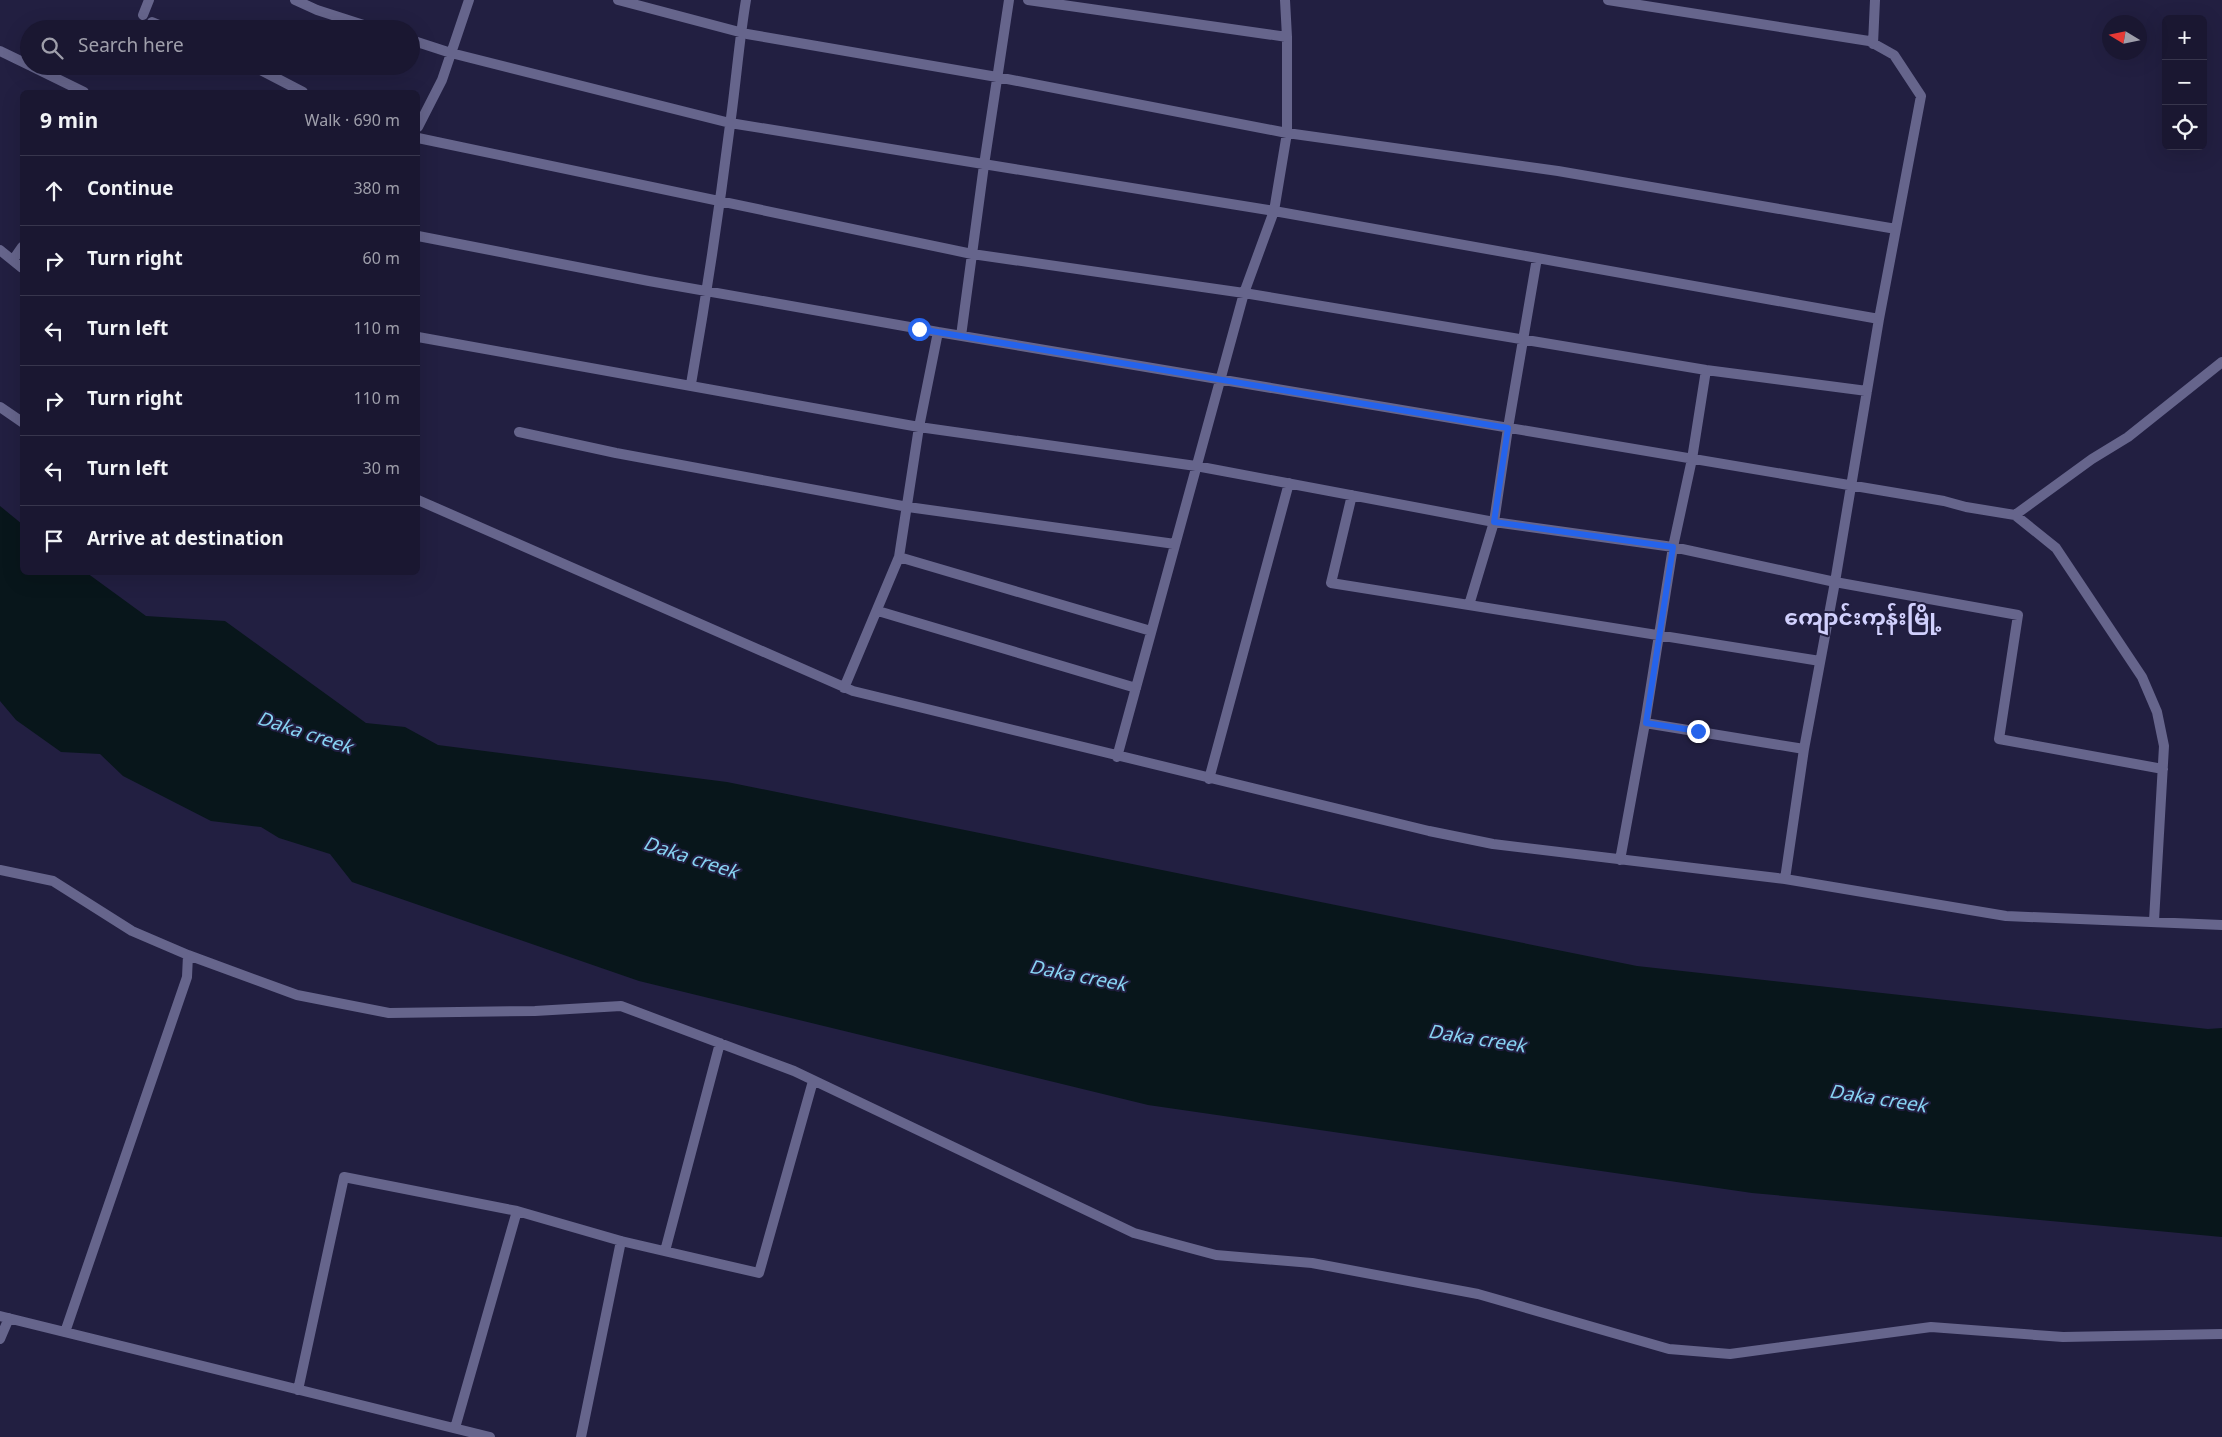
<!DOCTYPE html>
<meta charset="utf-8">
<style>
:root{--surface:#1a1731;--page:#232039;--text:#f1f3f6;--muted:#9f9fab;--line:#38364d}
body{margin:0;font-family:Georgia,"Noto Sans Myanmar",serif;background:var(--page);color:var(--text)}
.controls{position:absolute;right:15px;top:15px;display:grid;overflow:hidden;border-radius:8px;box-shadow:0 5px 20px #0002}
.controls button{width:45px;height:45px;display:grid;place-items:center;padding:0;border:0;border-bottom:1px solid var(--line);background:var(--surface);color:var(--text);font:25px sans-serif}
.compass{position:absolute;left:2102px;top:15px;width:45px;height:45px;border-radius:50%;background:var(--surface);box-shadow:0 5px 20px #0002;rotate:280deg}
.stop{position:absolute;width:15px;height:15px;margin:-11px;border:4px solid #2563eb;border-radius:50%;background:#fff}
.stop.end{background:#2563eb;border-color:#fff;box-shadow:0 1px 5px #0008}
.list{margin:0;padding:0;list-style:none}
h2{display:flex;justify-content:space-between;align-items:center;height:65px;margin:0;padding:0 20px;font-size:21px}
h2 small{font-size:16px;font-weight:400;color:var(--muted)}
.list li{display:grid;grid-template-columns:32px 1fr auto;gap:15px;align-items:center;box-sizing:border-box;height:70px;padding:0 20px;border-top:1px solid var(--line)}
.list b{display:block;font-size:19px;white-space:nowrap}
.list em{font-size:16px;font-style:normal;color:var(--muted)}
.icon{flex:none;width:28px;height:28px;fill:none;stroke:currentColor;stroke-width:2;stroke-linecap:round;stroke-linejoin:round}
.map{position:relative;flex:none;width:2222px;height:1437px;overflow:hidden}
.search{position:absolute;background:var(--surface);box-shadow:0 5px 20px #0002;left:20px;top:20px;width:400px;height:55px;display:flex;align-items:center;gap:12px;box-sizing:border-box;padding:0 18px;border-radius:28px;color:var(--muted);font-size:19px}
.panel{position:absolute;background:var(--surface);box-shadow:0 5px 20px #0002;left:20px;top:90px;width:400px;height:485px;border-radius:8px}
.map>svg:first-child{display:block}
</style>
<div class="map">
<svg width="2222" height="1437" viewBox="0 0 2222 1437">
<rect width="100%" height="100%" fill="#221f41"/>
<!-- water -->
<path fill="#08161b" d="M0,506L22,524V572L87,573L146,616L225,621L366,723L405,727L438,745L727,782L1637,966L2208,1029L2222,1028V1237L1752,1193L1148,1105L639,981L352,882L330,854L279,838L261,827L211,821L123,776L100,754L61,752L16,720L0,701Z"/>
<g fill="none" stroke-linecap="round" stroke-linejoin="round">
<!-- minor -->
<path stroke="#66658c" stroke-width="10" d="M295,0L317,10L376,29
M618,0L747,34L997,77L1287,133L1558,171L1896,229
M1028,0L1287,37
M1608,0L1869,41L1894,55L1921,96L1879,319L1835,582L1804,749L1785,879
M143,15L149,0
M152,22L169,29
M411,40L451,53L730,123L1274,211L1879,319
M1873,44L1875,0
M0,51L29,65
M31,66L84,92
M253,66L303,92
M418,127L442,80L469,0
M418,138L972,254L1244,293L1706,370L1867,391
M418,236L649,281L938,332L1944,501L1966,507L2015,515L2056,548L2142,677L2157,712L2164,746L2154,921
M0,250L22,268
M13,260L22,247
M961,336L984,165L1009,0
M418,337L919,427L1196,466L1494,522L1673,547L1835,582L2018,615L1999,739L2163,769
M691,384C706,298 719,212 730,125C736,83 739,41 746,0
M0,407L22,422
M519,432L616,453L908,507L1175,544
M1352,495L1331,583L1820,661
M418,500L853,691L1429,831L1493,844L1785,879L2006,916L2222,925
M2015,515L2092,459L2128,437L2222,362
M899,557L1151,631
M1469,605L1494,522L1508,428L1537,258
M878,611L1136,688
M844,688L899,557L919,427L938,332
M1645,723L1804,749
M1117,757L1244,293L1274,211L1287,133V37L1285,0
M1209,779L1289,483
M1620,860L1645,723L1673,547L1692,459L1706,370
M0,870L53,881L132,931L188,955L187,977L65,1332
M188,955L297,995L389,1013L535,1011L621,1006L794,1071L1134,1233L1216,1255L1312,1263L1478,1294L1669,1349L1730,1354L1931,1327L2063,1337L2222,1334
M665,1251L720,1043
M0,1316L490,1437
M0,1339L9,1318
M298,1390L344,1177L517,1211L621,1241L759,1273L813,1081
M455,1428L517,1211
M581,1437L621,1241"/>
</g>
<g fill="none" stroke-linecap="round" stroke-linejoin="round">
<!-- route -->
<path stroke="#2563eb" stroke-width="6" d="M919,329L1508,428L1494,522L1673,547L1646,723L1698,731"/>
</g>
<g text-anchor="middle" stroke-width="4" stroke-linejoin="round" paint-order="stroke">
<!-- water labels -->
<g font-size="19" font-style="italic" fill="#87d3f2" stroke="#221f41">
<text transform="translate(305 732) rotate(18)" y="7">Daka creek</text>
<text transform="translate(691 857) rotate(18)" y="7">Daka creek</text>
<text transform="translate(1078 975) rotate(11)" y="7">Daka creek</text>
<text transform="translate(1477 1038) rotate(9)" y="7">Daka creek</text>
<text transform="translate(1878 1098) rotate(9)" y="7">Daka creek</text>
</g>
<!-- district labels -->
<g font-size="22" font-weight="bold" fill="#d1d0fd" stroke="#221f41">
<text x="1863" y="625">ကျောင်းကုန်းမြို့</text>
</g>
</g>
</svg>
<div class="controls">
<button>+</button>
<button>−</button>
<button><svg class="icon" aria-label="locate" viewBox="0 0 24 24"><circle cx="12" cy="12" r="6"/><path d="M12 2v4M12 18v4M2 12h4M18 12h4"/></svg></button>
</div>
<svg class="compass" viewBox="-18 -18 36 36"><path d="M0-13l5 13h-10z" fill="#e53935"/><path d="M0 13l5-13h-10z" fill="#9f9fab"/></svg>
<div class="stop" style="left:919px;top:329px"></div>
<div class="stop end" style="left:1698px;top:731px"></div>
<div class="search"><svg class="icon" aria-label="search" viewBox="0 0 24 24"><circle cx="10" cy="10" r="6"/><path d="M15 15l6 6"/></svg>Search here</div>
<section class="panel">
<h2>9 min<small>Walk · 690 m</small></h2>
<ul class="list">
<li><svg class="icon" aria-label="ahead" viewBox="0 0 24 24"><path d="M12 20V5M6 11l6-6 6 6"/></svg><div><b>Continue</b></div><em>380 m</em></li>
<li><svg class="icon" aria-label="right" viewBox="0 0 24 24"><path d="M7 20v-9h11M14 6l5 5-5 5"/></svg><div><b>Turn right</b></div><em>60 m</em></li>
<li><svg class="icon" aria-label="left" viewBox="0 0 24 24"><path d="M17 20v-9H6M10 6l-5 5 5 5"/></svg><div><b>Turn left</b></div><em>110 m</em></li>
<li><svg class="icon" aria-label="right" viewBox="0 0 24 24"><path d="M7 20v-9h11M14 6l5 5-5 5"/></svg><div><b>Turn right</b></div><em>110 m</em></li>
<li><svg class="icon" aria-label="left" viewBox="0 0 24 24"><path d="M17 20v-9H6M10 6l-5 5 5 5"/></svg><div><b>Turn left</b></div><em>30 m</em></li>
<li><svg class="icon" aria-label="arrive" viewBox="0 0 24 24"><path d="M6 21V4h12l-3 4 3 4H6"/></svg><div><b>Arrive at destination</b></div></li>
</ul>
</section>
</div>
